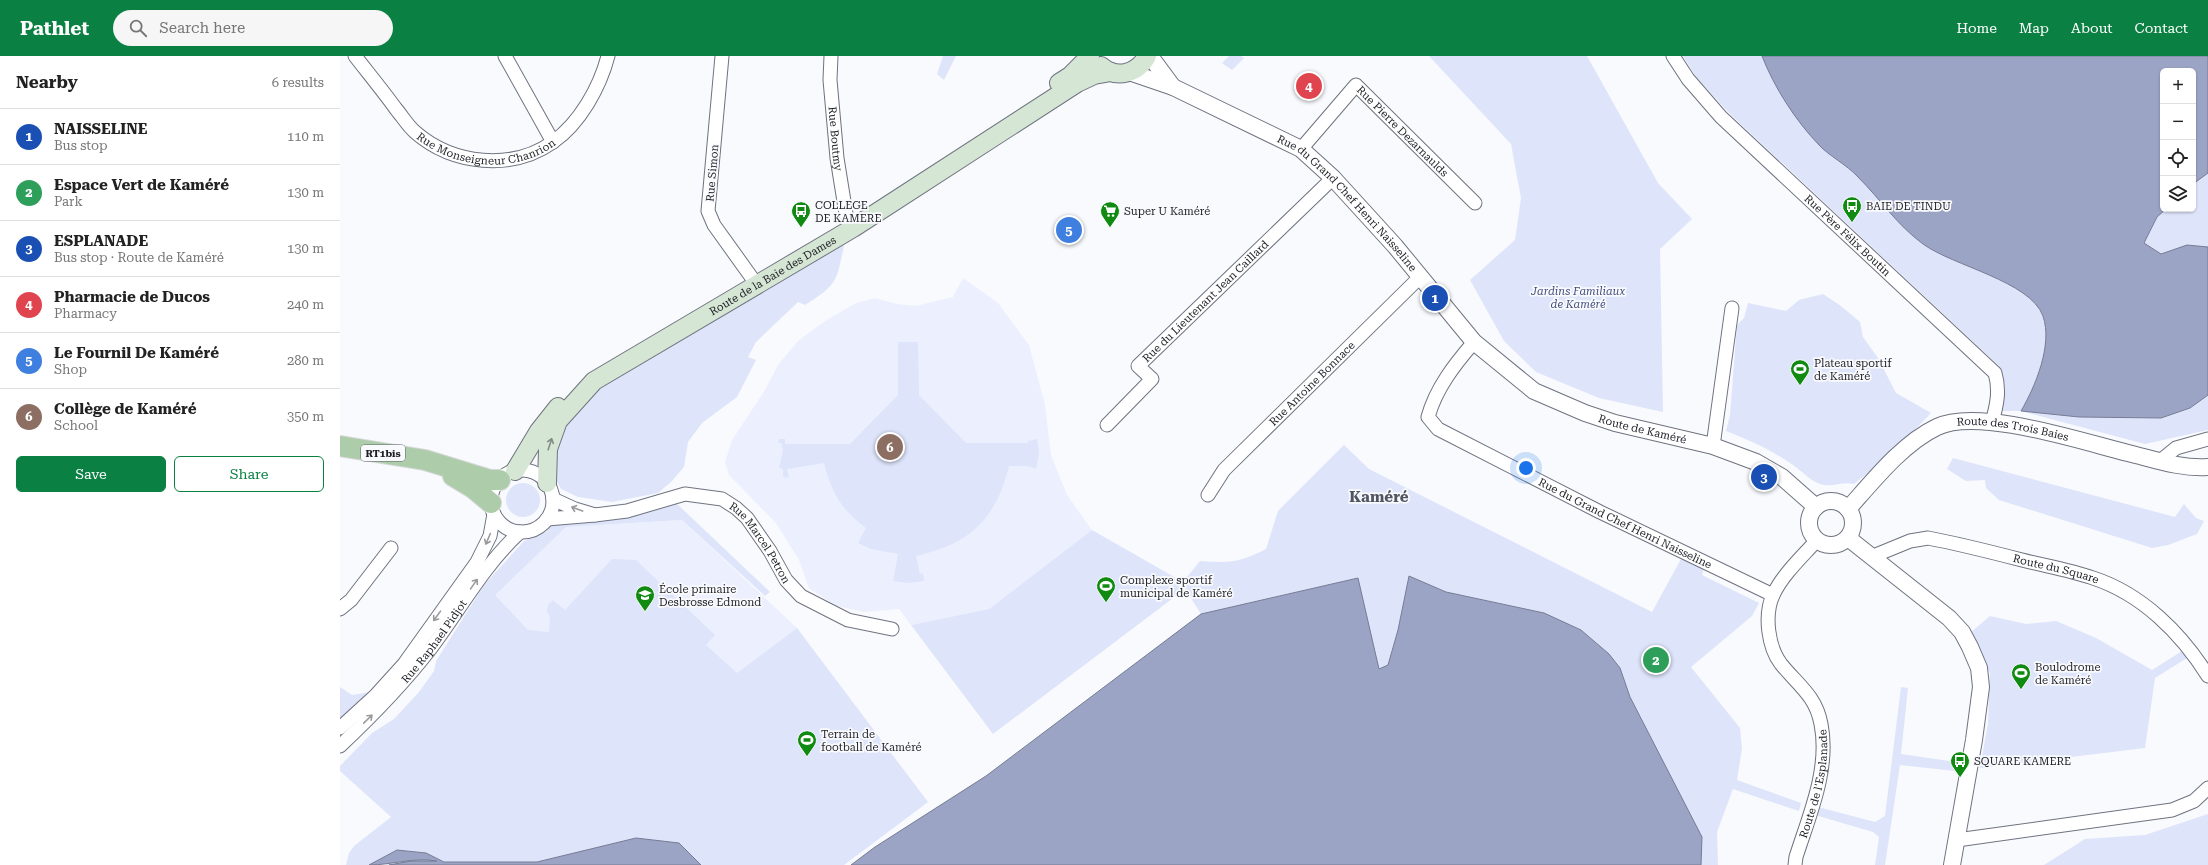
<!DOCTYPE html>
<meta charset="utf-8">
<style>
:root{--surface:#fff;--page:#f6f6f6;--text:#222;--muted:#767676;--line:#e0e0e0;--accent:#0b8043}
body{margin:0;font-family:"Roboto Serif",serif;background:var(--page);color:var(--text)}
.controls{position:absolute;right:12px;top:12px;display:grid;overflow:hidden;border-radius:6px;box-shadow:0 1px 3px #0004}
.controls button{width:36px;height:36px;display:grid;place-items:center;padding:0;border:0;border-bottom:1px solid var(--line);background:var(--surface);color:var(--text);font:20px sans-serif}
.you{position:absolute;left:1186px;top:412px;width:14px;height:14px;margin:-10px;border:3px solid #fff;border-radius:50%;background:#1a73e8;box-shadow:0 0 0 6px #1a73e833}
.badge{display:grid;place-items:center;width:26px;height:26px;border-radius:50%;background:var(--accent);color:#fff;font-size:13px;font-weight:700}
.pin{position:absolute;translate:-50% -50%;border:2px solid #fff;box-shadow:0 1px 4px #0006}
.list{margin:0;padding:0;list-style:none}
h2{display:flex;justify-content:space-between;align-items:center;height:52px;margin:0;padding:0 16px;font-size:17px}
h2 small{font-size:13px;font-weight:400;color:var(--muted)}
.list li{display:grid;grid-template-columns:26px 1fr auto;gap:12px;align-items:center;box-sizing:border-box;height:56px;padding:0 16px;border-top:1px solid var(--line)}
.list b{display:block;font-size:15px;white-space:nowrap}
.list p{margin:0;font-size:13px;white-space:nowrap;color:var(--muted)}
.list em{font-size:13px;font-style:normal;color:var(--muted)}
.actions{display:flex;gap:8px;padding:12px 16px}
.actions a{flex:1;padding:9px 0;border:1px solid var(--accent);border-radius:6px;text-align:center;font-size:14px;color:var(--accent)}
.actions .main{background:var(--accent);color:#fff}
.icon{flex:none;width:22px;height:22px;fill:none;stroke:currentColor;stroke-width:2;stroke-linecap:round;stroke-linejoin:round}
.map{position:relative;flex:none;width:1868px;height:809px;overflow:hidden}
header{display:flex;align-items:center;gap:24px;box-sizing:border-box;height:56px;padding:0 20px;background:var(--accent);color:#fff}
header strong{font-size:19px}
nav{display:flex;gap:22px;margin-inline-start:auto;font-size:14px}
.search{width:280px;height:36px;background:var(--page);display:flex;align-items:center;gap:10px;box-sizing:border-box;padding:0 14px;border-radius:22px;color:var(--muted);font-size:15px}
main{display:flex}
aside{flex:1;background:var(--surface)}
.map>svg:first-child{display:block}
</style>
<header>
<strong>Pathlet</strong>
<div class="search"><svg class="icon" aria-label="search" viewBox="0 0 24 24"><circle cx="10" cy="10" r="6"/><path d="M15 15l6 6"/></svg>Search here</div>
<nav><a>Home</a><a>Map</a><a>About</a><a>Contact</a></nav>
</header>
<main>
<aside>
<h2>Nearby<small>6 results</small></h2>
<ul class="list">
<li><span class="badge" style="background:#1a4fb4">1</span><div><b>NAISSELINE</b><p>Bus stop</p></div><em>110 m</em></li>
<li><span class="badge" style="background:#2e9e5b">2</span><div><b>Espace Vert de Kaméré</b><p>Park</p></div><em>130 m</em></li>
<li><span class="badge" style="background:#1a4fb4">3</span><div><b>ESPLANADE</b><p>Bus stop · Route de Kaméré</p></div><em>130 m</em></li>
<li><span class="badge" style="background:#e0444e">4</span><div><b>Pharmacie de Ducos</b><p>Pharmacy</p></div><em>240 m</em></li>
<li><span class="badge" style="background:#3f7fe0">5</span><div><b>Le Fournil De Kaméré</b><p>Shop</p></div><em>280 m</em></li>
<li><span class="badge" style="background:#8d6e63">6</span><div><b>Collège de Kaméré</b><p>School</p></div><em>350 m</em></li>
</ul>
<div class="actions"><a class="main">Save</a><a>Share</a></div>
</aside>
<div class="map">
<svg width="1868" height="809" viewBox="0 0 1868 809">
<rect width="100%" height="100%" fill="#f9fafd"/>
<!-- built -->
<path fill="#ecf0fe" d="M623,222L658,247L689,289L705,349L711,399L727,439L752,474L649,553L571,569L559,553L525,556L496,550L469,532L459,504L436,467L389,419L385,406L392,384L425,334L438,309L458,285L485,265L516,247L535,242L557,248L576,250L613,241Z
M342,464L457,572L346,656L232,577L188,575L154,539L225,471Z"/>
<!-- green -->
<path fill="#dee4fa" d="M603,0H616L604,24L597,18Z
M889,0H901L904,2L892,14L882,7Z
M1089,0H1247L1318,127L1352,163L1320,193L1323,356L1259,342L1196,316L1164,285L1130,224L1175,184L1181,142L1171,88Z
M1343,0H1431L1823,153H1853V105L1868,91V374L1805,388L1681,355H1661L1665,328L1658,309L1391,59L1357,22Z
M502,185L504,190C496,226 498,228 465,249L458,246L416,286L408,301L416,304L397,341L362,367L348,386L344,411L331,426L318,437L272,446L238,441L221,433L211,415L218,381L236,353L268,323Z
M1483,238L1501,250L1520,266L1523,281L1538,302L1556,337L1591,357L1553,397L1514,428C1503,425 1490,432 1480,428C1469,424 1462,415 1453,409C1432,394 1409,384 1386,375L1390,359L1397,269L1404,262L1408,247L1446,255L1459,244Z
M558,286H578L579,339L626,387H688V385L697,383L699,397L696,413L687,410H669C656,463 630,488 576,500L580,518L583,517L584,525L568,527L553,525L558,498L531,493L518,487L526,472C501,453 492,438 484,407L447,413L449,422L443,421V413L439,412L443,394L441,387H438L439,383H445V388H510L558,339Z
M1004,389L1029,413L1312,556L1341,503L1364,512L1362,519L1419,547L1412,560L1351,611L1400,672L1402,692L1397,724L1461,747L1459,755L1393,733L1377,776L1378,809H511L535,791L646,720L861,558L845,533L653,678L571,569L649,553L752,474L843,526L860,505C890,507 899,507 926,493L938,455Z
M1613,402L1835,461L1844,448L1856,462L1864,465L1857,478L1828,489L1812,492L1659,444L1646,432L1645,424L1626,425L1607,413Z
M166 444a17 17 0 1 1 34 0a17 17 0 1 1-34 0Z
M335,446L430,536L425,540L342,464L226,471L155,539L188,574L209,576L210,560L207,556L208,549L213,544L225,554L272,503L296,504L375,579L366,589L397,617L457,572L588,746L504,809H44L73,802L103,805L57,794L29,809H6L9,797L14,790L51,761L0,715V710L32,677L54,663L79,636L94,615L96,605L144,529L184,485L206,476L213,468C254,470 296,458 335,446Z
M1650,560L1686,568L1716,565L1756,582L1812,614L1842,595L1847,602L1815,622L1805,692L1640,712L1648,667L1650,617L1630,577Z
M0,631L12,639L31,636L15,654L6,657L0,663Z
M1561,631L1568,632L1561,698L1616,706L1615,715L1560,709L1545,809H1535L1539,781L1533,776L1475,759L1478,751L1535,766L1545,760Z
M1868,758V809H1704L1745,783L1805,779Z"/>
<!-- water -->
<path fill="#9ba4c4" stroke="#767c94" d="M1422,0H1868V117L1853,128V15H1823V153H1826L1817,161L1804,187L1821,198L1847,189L1868,191V339L1850,352L1821,362L1739,361L1681,355C1695,331 1713,289 1703,260C1690,225 1613,210 1583,188C1557,169 1541,144 1518,121C1506,108 1489,100 1479,89C1455,64 1434,31 1422,0Z
M1069,520L1106,536L1204,557L1241,574L1269,598L1280,612L1290,641L1362,781L1361,809H511L535,791L646,720L861,558L1018,522L1039,613L1048,609L1058,574Z
M296,782L339,787L361,809H49L71,805H97C73,801 52,809 29,809L57,794L86,797L104,806H197Z"/>
<g fill="none" stroke-linecap="round" stroke-linejoin="round">
<!-- minor casing -->
<g stroke="#6f7380" stroke-width="15">
<g id="minor">
<path id="s1" d="M15,0C29,18 43,35 56,53C62,60 68,70 75,76C113,109 172,115 213,86C240,67 260,31 268,0"/>
<path d="M165,0L213,86"/>
<path d="M382,0L368,155L374,169L412,222"/>
<path id="s2" d="M491,0L490,24L497,102L507,164"/>
<path id="s3" d="M1333,0L1348,23L1381,61L1655,317C1660,334 1657,349 1652,366"/>
<path id="s4" d="M961,93L1016,29L1135,147"/>
<path id="s5" d="M1134,286C1115,308 1096,332 1088,361L1098,373L1260,456L1433,539"/>
<path id="s6" d="M767,369L812,323L798,310L993,122"/>
<path d="M1373,390L1392,252"/>
<path d="M1820,405L1836,392L1868,383"/>
<circle cx="182" cy="445" r="31"/>
<path id="s7" d="M868,439L884,414L1080,221"/>
<path id="s8" d="M255,459L287,455L345,438L382,443L396,452L407,462L430,495L446,524L461,540L508,564L552,573"/>
<path d="M207,463L255,459L235,453L213,443"/>
<path id="s9" d="M1531,501L1570,485L1588,482C1620,488 1651,496 1682,504C1706,510 1730,514 1753,522C1802,538 1841,577 1868,620"/>
<path d="M0,553L11,544L51,492"/>
<path d="M0,672L35,640L64,608L137,506L150,480L154,458"/>
<path id="s10" d="M0,690C33,659 64,627 91,592C121,552 144,509 180,476"/>
<path d="M1617,784L1832,754L1854,745L1868,732"/>
<path id="s11" d="M1455,809L1456,801C1469,760 1490,713 1481,668C1476,640 1458,629 1441,608C1428,591 1424,559 1433,539C1443,518 1462,501 1477,484"/>
</g>
</g>
<!-- tertiary casing -->
<g stroke="#6f7380" stroke-width="18">
<g id="tertiary">
<path d="M810,0L833,31"/>
<path id="s12" d="M789,16L833,31L961,93L993,122L1055,190L1134,286L1194,335L1245,357L1275,367L1373,390L1416,406L1442,421L1476,451"/>
<circle cx="1491" cy="467" r="22"/>
<path id="s13" d="M1508,453C1533,425 1563,387 1597,371C1638,351 1743,386 1788,397C1813,403 1841,413 1868,411"/>
<path d="M1508,482L1609,562L1622,576L1630,591L1639,612L1641,631L1634,684L1612,809"/>
</g>
</g>
<!-- secondary casing -->
<g stroke="#6f7380" stroke-width="20">
<g id="secondary">
<path d="M761,10C777,24 798,17 807,0"/>
<path d="M719,27L730,20L750,0"/>
<path d="M175,415L199,375L218,351"/>
<path id="s14" d="M207,427L208,393L218,365L254,325L513,172L737,27L754,19L771,16"/>
</g>
</g>
<!-- primary casing -->
<g stroke="#d6d7d8" stroke-width="22">
<path id="primary" d="M0,390L85,404L150,424H160
M113,420L133,432L151,447"/>
</g>
<!-- minor -->
<use href="#minor" stroke="#fff" stroke-width="13"/>
<!-- tertiary -->
<use href="#tertiary" stroke="#fff" stroke-width="16"/>
<!-- secondary -->
<use href="#secondary" stroke="#d6e6d5" stroke-width="18"/>
<!-- primary -->
<use href="#primary" stroke="#adcdaa" stroke-width="20"/>
</g>
<!-- one-way arrows -->
<defs><path id="oneway-shaft" d="M-6 0H5M1.5-3L5.5 0L1.5 3" fill="none" stroke-width="1.6" stroke-linecap="round" stroke-linejoin="round"/></defs>
<use stroke="#838c86" href="#oneway-shaft" transform="translate(210 388) rotate(-72)"/>
<g stroke="#9a9a9d">
<use href="#oneway-shaft" transform="translate(237 453) rotate(-160)"/>
<use href="#oneway-shaft" transform="translate(148 483) rotate(113)"/>
<use href="#oneway-shaft" transform="translate(134 528) rotate(-55)"/>
<use href="#oneway-shaft" transform="translate(97 560) rotate(126)"/>
<use href="#oneway-shaft" transform="translate(28 663) rotate(-44)"/>
</g>
<!-- icons -->
<defs>
<g id="bus-pin" transform="scale(1)"><path d="M0 17L-7.5 6A9.5 9.5 0 1 1 7.5 6Z" fill="#118a11" stroke="#f9fafd"/><path d="M-5-6H5V4H4V6H2V4H-2V6H-4V4H-5ZM-3.5-4V0h7V-4ZM-3.5 1.2v1.5H-2V1.2ZM2 1.2v1.5H3.5V1.2Z" fill="#fff"/></g>
<g id="supermarket-pin" transform="scale(1)"><path d="M0 17L-7.5 6A9.5 9.5 0 1 1 7.5 6Z" fill="#118a11" stroke="#f9fafd"/><path d="M-6-5.5h2.5l.6 2H6L4.5 2H-2.5L-4.4-4H-6ZM-1.5 3.2a1.3 1.3 0 1 0 .1 0ZM3 3.2a1.3 1.3 0 1 0 .1 0Z" fill="#fff"/></g>
<g id="stadium-pin" transform="scale(1)"><path d="M0 17L-7.5 6A9.5 9.5 0 1 1 7.5 6Z" fill="#118a11" stroke="#f9fafd"/><path d="M0-5a6.5 5 0 1 0 0 10a6.5 5 0 1 0 0-10ZM-3.5-1.8h7v3.6h-7Z" fill="#fff"/></g>
<g id="school-pin" transform="scale(1)"><path d="M0 17L-7.5 6A9.5 9.5 0 1 1 7.5 6Z" fill="#118a11" stroke="#f9fafd"/><path d="M0-5L7-2L0 1L-7-2ZM-4 1L0 2.5L4 1V4Q0 6-4 4Z" fill="#fff"/></g>
</defs>
<g fill-rule="evenodd">
<use href="#bus-pin" x="1512" y="150"/>
<use href="#bus-pin" x="461" y="155"/>
<use href="#supermarket-pin" x="770" y="155"/>
<use href="#stadium-pin" x="1460" y="313"/>
<use href="#stadium-pin" x="766" y="530"/>
<use href="#school-pin" x="305" y="539"/>
<use href="#stadium-pin" x="1681" y="617"/>
<use href="#stadium-pin" x="467" y="684"/>
<use href="#bus-pin" x="1620" y="705"/>
</g>
<g text-anchor="middle" stroke-width="3.5" stroke-linejoin="round" paint-order="stroke">
<!-- shield labels -->
<rect fill="#f9fafd" stroke="#606166" stroke-width="1" x="21" y="389" width="44" height="16" rx="3"/>
<g font-size="10" font-weight="bold" fill="#1e1f25">
<text x="43" y="401">RT1bis</text>
</g>
<!-- street labels -->
<g font-size="11" fill="#1e1f25" stroke="#f9fafd">
<text dy="4" stroke="none"><textPath href="#s4" startOffset="150">Rue Pierre Dezarnaulds</textPath></text>
<text dy="4" stroke="none"><textPath href="#s1" startOffset="174">Rue Monseigneur Chanrion</textPath></text>
<text dy="4" stroke="none"><textPath href="#s2" startOffset="83">Rue Boutmy</textPath></text>
<text transform="translate(372 117) rotate(-85)" y="4">Rue Simon</text>
<text dy="4" stroke="none"><textPath href="#s12" startOffset="259">Rue du Grand Chef Henri Naisseline</textPath></text>
<text dy="4" stroke="none"><textPath href="#s3" startOffset="251">Rue Père Félix Boutin</textPath></text>
<text dy="4" stroke="none"><textPath href="#s14" startOffset="325">Route de la Baie des Dames</textPath></text>
<text dy="4" stroke="none"><textPath href="#s6" startOffset="177">Rue du Lieutenant Jean Caillard</textPath></text>
<text dy="4" stroke="none"><textPath href="#s7" startOffset="153">Rue Antoine Bonnace</textPath></text>
<text dy="4" stroke="none"><textPath href="#s12" startOffset="641">Route de Kaméré</textPath></text>
<text dy="4" stroke="none"><textPath href="#s13" startOffset="199">Route des Trois Baies</textPath></text>
<text dy="4" stroke="none"><textPath href="#s5" startOffset="314">Rue du Grand Chef Henri Naisseline</textPath></text>
<text dy="4" stroke="none"><textPath href="#s8" startOffset="189">Rue Marcel Petron</textPath></text>
<text dy="4" stroke="none"><textPath href="#s9" startOffset="192">Route du Square</textPath></text>
<text dy="4" stroke="none"><textPath href="#s10" startOffset="141">Rue Raphael Pidjot</textPath></text>
<text dy="4" stroke="none"><textPath href="#s11" startOffset="84">Route de l'Esplanade</textPath></text>
</g>
<!-- poi labels -->
<g font-size="11" fill="#1e1f25" stroke="#f9fafd" text-anchor="start">
<text x="475" y="153">COLLEGE<tspan x="475" dy="13">DE KAMERE</tspan></text>
<text x="1526" y="154">BAIE DE TINDU</text>
<text x="784" y="159">Super U Kaméré</text>
<text x="1474" y="311">Plateau sportif<tspan x="1474" dy="13">de Kaméré</tspan></text>
<text x="780" y="528">Complexe sportif<tspan x="780" dy="13">municipal de Kaméré</tspan></text>
<text x="319" y="537">École primaire<tspan x="319" dy="13">Desbrosse Edmond</tspan></text>
<text x="1695" y="615">Boulodrome<tspan x="1695" dy="13">de Kaméré</tspan></text>
<text x="481" y="682">Terrain de<tspan x="481" dy="13">football de Kaméré</tspan></text>
<text x="1634" y="709">SQUARE KAMERE</text>
</g>
<!-- park labels -->
<g font-size="11" font-style="italic" fill="#444f7e" stroke="#f9fafd">
<text x="1238" y="239">Jardins Familiaux<tspan x="1238" dy="13">de Kaméré</tspan></text>
</g>
<!-- district labels -->
<g font-size="15" font-weight="bold" fill="#515562" stroke="#f9fafd">
<text x="1039" y="446">Kaméré</text>
</g>
</g>
</svg>
<div class="controls">
<button>+</button>
<button>−</button>
<button><svg class="icon" aria-label="locate" viewBox="0 0 24 24"><circle cx="12" cy="12" r="6"/><path d="M12 2v4M12 18v4M2 12h4M18 12h4"/></svg></button>
<button><svg class="icon" aria-label="layers" viewBox="0 0 24 24"><path d="M12 4l9 5-9 5-9-5zM3 14l9 5 9-5"/></svg></button>
</div>
<div class="you"></div>
<div class="pin badge" style="left:1095px;top:242px;background:#1a4fb4">1</div>
<div class="pin badge" style="left:1316px;top:604px;background:#2e9e5b">2</div>
<div class="pin badge" style="left:1424px;top:421px;background:#1a4fb4">3</div>
<div class="pin badge" style="left:969px;top:30px;background:#e0444e">4</div>
<div class="pin badge" style="left:729px;top:174px;background:#3f7fe0">5</div>
<div class="pin badge" style="left:550px;top:391px;background:#8d6e63">6</div>
</div>
</main>
